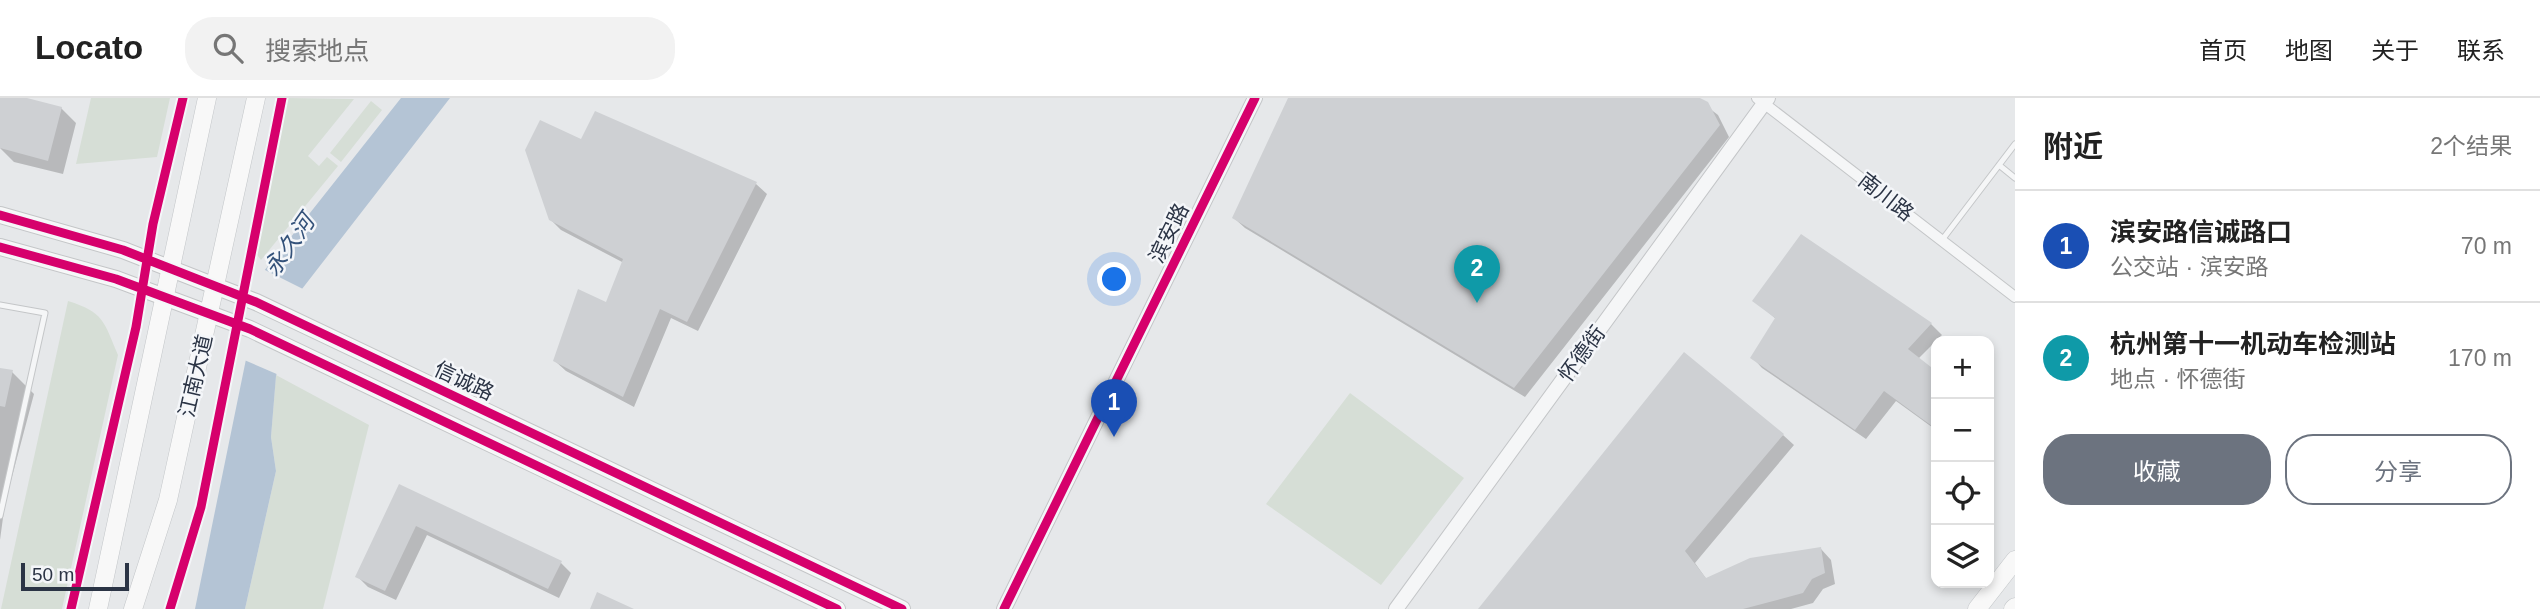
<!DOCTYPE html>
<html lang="zh">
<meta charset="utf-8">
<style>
:root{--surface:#fff;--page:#f2f2f2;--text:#222;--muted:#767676;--line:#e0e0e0;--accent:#6c737f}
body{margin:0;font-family:Arial,"Noto Sans SC",sans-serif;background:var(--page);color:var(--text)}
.controls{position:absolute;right:21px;bottom:21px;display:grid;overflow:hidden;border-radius:14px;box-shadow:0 4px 10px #0003}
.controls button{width:63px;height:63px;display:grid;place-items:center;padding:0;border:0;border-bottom:2px solid var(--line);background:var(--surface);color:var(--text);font:35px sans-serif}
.scale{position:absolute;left:21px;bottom:18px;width:108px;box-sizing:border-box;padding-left:7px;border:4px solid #2b3445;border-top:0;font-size:19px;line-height:24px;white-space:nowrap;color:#2b3445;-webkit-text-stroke:5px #f4f6f9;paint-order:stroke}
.you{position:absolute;left:1115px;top:182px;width:24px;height:24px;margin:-18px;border:5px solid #fff;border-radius:50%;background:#1a73e8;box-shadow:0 0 0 10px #1a73e833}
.badge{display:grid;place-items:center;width:46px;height:46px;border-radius:50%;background:var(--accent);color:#fff;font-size:23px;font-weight:700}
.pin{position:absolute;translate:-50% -58px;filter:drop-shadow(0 2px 4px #0008)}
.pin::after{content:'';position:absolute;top:37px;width:24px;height:21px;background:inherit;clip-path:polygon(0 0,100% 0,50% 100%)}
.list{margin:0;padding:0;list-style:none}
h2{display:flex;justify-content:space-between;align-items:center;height:91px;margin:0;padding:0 28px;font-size:30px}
h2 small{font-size:23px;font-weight:400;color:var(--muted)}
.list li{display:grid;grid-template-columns:46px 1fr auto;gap:21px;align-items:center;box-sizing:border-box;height:112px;padding:0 28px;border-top:2px solid var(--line)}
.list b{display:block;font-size:26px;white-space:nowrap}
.list p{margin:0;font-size:23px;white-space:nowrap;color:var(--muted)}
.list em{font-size:23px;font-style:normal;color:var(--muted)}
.actions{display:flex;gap:14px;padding:21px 28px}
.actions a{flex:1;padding:16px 0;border:2px solid var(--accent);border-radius:28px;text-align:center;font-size:24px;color:var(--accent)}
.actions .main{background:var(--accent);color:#fff}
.icon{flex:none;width:38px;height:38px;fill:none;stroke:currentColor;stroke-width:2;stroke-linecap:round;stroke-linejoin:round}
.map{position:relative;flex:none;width:2015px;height:511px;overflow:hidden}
header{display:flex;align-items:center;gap:42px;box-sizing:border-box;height:98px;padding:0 35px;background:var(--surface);border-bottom:2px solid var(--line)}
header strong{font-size:33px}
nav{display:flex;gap:38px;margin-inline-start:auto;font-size:24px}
.search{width:490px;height:63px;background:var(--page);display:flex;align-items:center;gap:18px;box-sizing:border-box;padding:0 24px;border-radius:28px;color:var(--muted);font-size:26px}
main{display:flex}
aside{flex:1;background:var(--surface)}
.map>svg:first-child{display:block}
</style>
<header>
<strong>Locato</strong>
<div class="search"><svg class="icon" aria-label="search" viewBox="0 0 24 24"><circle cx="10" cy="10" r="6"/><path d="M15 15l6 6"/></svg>搜索地点</div>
<nav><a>首页</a><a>地图</a><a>关于</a><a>联系</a></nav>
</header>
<main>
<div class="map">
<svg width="2015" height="511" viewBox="0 0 2015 511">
<rect width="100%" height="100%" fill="#e6e8ea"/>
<!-- green -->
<path fill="#d6ded6" d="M91,0H170L157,59L76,66Z
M287,0L354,1L308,58L319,68L327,59L338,68L261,162L255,154Z
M371,3L382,12L341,64L330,55Z
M68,203C104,214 104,224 118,257L62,511H1Z
M276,277L369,327L323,511H245L276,373L271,339Z
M1350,295L1464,380L1381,487L1266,406Z"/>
<!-- water -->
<path fill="#b4c4d5" d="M401,0H450L302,191L276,278L271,339L276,373L245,511H195L264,173Z"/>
<!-- pier -->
<path fill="#e6e8ea" d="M263,171L305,192L279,277L242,261Z"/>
<!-- shadow -->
<path fill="#0003" d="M0,0H20L61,10L76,25L63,76L14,64L0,50Z
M1291,0H1696L1718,17L1729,39L1525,299L1245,130L1234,120Z
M596,15L756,86L767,96L698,233L671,220L634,309L566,273L555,263L607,206L624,165L561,132L550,121Z
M1801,139L1931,226L1942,237L1918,261L1936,275V332L1896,303L1866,341L1762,270L1752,259L1776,221L1754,202Z
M0,271L12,274L34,296L5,405L0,442Z
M1783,337L1794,347L1695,465L1707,482L1821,451L1831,462L1835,486L1823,491L1813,505L1791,511H1480Z
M400,389L561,465L571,475L559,500L427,437L396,502L368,489L357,478Z"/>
<!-- building -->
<path fill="#ced0d3" d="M0,0H27L62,9L48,63L0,50Z
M1288,0H1700L1708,4L1720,27L1514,290L1232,120Z
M595,13L757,84L687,224L660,211L623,299L553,263L578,191L606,204L623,161L549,122L525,52L540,22L581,41Z
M1801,136L1932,225L1908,251L1936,273V331L1884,293L1855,332L1750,260L1775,220L1752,203Z
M1684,254L1784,336L1685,453L1706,480L1750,460L1821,449L1825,475L1812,481L1803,495L1743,511H1478Z
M0,270L13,272L5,309L0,308Z
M399,386L562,463L548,491L416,428L385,493L355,479Z
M597,494L634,511H590Z"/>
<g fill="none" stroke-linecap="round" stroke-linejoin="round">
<!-- service casing -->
<g stroke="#c4c6c8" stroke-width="7">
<path id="service" d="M1999,67L2015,80
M1942,142L2015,46
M0,207L45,215L0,418"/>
</g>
<!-- minor casing -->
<g stroke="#c4c6c8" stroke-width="12">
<path id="minor" d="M1757,0L2015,199"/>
</g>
<!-- tertiary casing -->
<g stroke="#c4c6c8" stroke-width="16">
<path id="tertiary" d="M1004,511L1255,0
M1396,511L1768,0"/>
</g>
<!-- secondary casing -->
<g stroke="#c4c6c8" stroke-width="18">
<path id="secondary" d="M0,117L123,152L256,204L902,511
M0,149L116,181L250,231L837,511"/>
</g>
<!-- primary casing -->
<g stroke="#c2c5c8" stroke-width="19">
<path id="primary" d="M98,511L207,0
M133,511L168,402L256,0
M1977,511L2015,462
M2013,511L2015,509"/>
</g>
<!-- service -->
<use href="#service" stroke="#f5f6f7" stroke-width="5"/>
<!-- minor -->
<use href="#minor" stroke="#f5f6f7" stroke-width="10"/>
<!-- tertiary -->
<use href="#tertiary" stroke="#f5f6f7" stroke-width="14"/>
<!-- secondary -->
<use href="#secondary" stroke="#f8f8f8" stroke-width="16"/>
<!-- primary -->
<use href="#primary" stroke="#f8f8f8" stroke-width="18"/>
<!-- cycleway casing -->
<g stroke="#f4f6f9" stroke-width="13">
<path id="cycleway" d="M0,117L123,152L256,204L902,511
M0,149L116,181L250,231L837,511
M71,511L136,229L153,126L183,0
M170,511L201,409L282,0
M1004,511L1255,0"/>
</g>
<!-- cycleway -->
<use href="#cycleway" stroke="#d6006c" stroke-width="9"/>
</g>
<g text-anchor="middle" stroke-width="5" stroke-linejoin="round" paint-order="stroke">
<!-- street labels -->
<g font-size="21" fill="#2b3445" stroke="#f4f6f9">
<text transform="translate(1886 99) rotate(38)" y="7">南川路</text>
<text transform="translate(1169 135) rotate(-64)" y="7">滨安路</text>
<text transform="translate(1582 256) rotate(-54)" y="7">怀德街</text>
<text transform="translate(196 278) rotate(-77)" y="7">江南大道</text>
<text transform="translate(464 283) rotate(25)" y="7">信诚路</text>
</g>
<!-- water labels -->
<g font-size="23" font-style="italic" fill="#34527a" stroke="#f4f6f9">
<text transform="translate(289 147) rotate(-55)" y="8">永久河</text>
</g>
</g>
</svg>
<div class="controls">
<button>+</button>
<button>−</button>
<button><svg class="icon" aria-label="locate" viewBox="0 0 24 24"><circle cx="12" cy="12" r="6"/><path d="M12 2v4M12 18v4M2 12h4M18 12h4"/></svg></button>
<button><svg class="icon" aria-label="layers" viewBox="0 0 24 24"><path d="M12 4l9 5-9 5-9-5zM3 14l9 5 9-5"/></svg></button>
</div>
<div class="scale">50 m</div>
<div class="you"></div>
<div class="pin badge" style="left:1114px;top:339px;background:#1a4fb4">1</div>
<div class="pin badge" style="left:1477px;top:205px;background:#0f9aa8">2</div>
</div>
<aside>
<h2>附近<small>2个结果</small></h2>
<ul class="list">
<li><span class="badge" style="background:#1a4fb4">1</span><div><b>滨安路信诚路口</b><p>公交站 · 滨安路</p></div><em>70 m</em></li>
<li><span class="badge" style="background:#0f9aa8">2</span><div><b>杭州第十一机动车检测站</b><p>地点 · 怀德街</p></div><em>170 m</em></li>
</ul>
<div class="actions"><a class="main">收藏</a><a>分享</a></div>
</aside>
</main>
